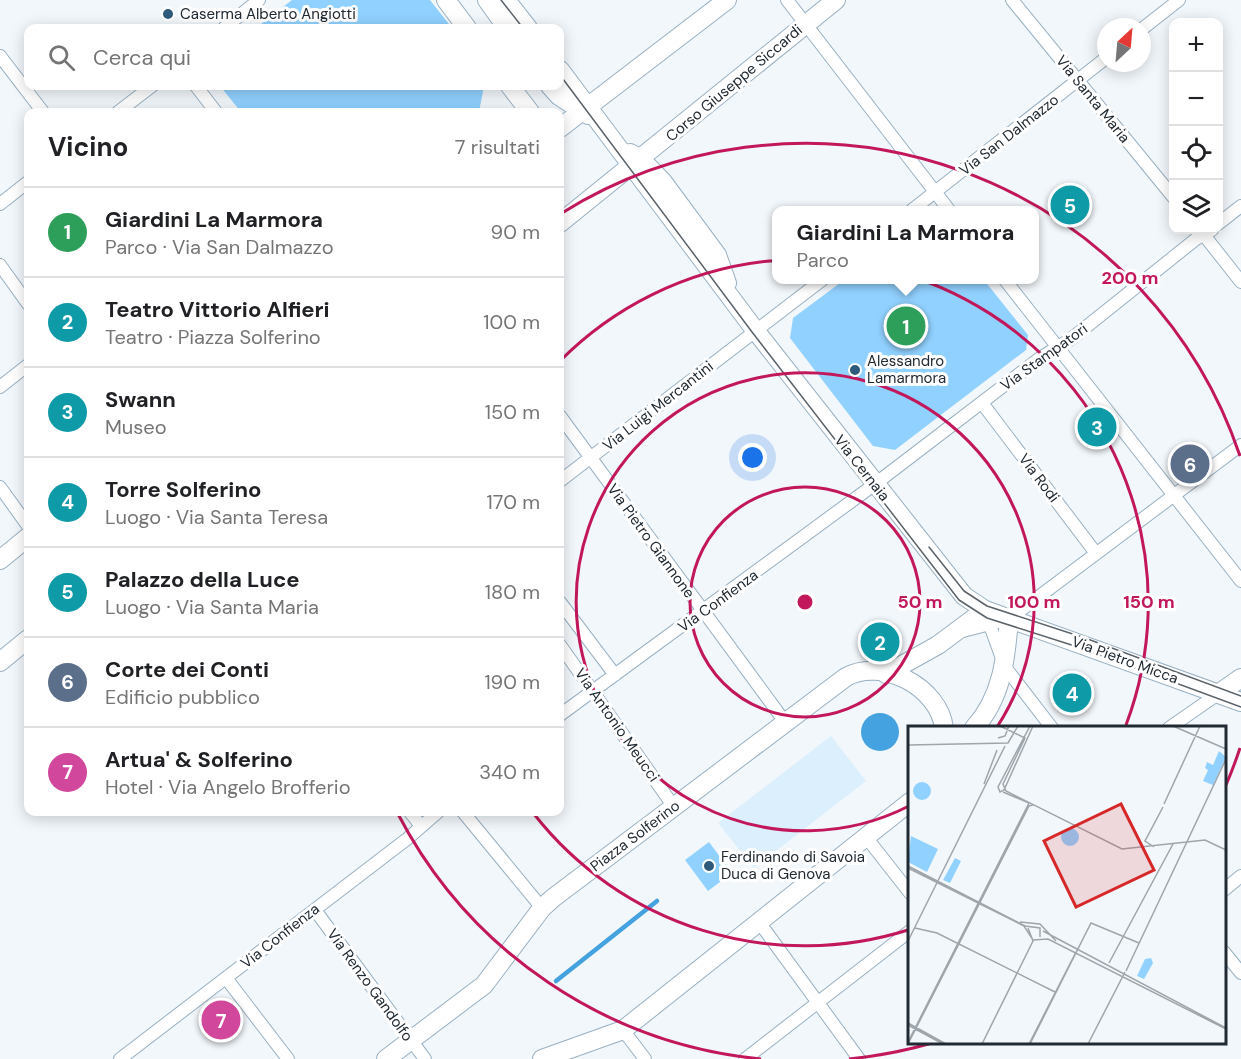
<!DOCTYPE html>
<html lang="it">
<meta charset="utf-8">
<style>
:root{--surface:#fff;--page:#f2f2f2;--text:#202124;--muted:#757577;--line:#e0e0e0;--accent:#7c3aed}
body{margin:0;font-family:"DM Sans",sans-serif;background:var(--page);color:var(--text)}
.controls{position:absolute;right:18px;top:18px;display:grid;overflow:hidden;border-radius:12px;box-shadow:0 3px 15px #0003}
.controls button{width:54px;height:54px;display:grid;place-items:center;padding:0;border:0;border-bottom:2px solid var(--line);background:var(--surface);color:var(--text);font:30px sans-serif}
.compass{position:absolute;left:1097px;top:18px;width:54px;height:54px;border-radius:50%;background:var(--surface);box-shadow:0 3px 15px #0003;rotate:26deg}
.you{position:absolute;left:753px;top:458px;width:21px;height:21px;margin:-15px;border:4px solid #fff;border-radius:50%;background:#1a73e8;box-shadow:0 0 0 9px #1a73e833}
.badge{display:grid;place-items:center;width:39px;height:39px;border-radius:50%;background:var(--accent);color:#fff;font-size:20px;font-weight:700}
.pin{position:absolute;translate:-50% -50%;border:3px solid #fff;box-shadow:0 2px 6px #0006}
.popup{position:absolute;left:772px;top:206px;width:267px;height:78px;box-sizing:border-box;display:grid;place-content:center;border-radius:12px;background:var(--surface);filter:drop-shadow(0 2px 4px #0005);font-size:20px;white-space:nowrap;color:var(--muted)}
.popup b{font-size:22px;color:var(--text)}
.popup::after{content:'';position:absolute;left:50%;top:100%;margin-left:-12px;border:12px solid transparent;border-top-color:var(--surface)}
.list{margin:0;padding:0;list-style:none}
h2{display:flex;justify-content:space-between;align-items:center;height:78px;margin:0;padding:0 24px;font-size:26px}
h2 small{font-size:20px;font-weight:400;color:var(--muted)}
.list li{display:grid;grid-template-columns:39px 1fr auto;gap:18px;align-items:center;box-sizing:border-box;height:90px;padding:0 24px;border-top:2px solid var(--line)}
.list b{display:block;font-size:22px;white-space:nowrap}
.list p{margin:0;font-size:20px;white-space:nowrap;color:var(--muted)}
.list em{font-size:20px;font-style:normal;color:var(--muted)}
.icon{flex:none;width:33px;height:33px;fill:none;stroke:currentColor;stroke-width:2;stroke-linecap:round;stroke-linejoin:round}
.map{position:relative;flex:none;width:1241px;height:1059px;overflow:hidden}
.search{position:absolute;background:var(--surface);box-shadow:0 3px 15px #0003;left:24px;top:24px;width:540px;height:66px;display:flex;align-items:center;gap:15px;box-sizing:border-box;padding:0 21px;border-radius:12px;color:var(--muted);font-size:22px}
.panel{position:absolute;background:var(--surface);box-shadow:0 3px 15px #0003;left:24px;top:108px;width:540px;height:708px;border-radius:12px}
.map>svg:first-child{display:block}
</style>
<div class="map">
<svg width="1241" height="1059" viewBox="0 0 1241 1059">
<rect width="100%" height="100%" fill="#f2f7fb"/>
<!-- built -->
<path fill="#dceffd" d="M831,736L866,781L754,868L718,823Z"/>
<!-- green -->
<path fill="#91d1ff" d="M292,0H430L452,28H256Z
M220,86H484L479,112H241Z
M844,280H984L1028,335L1026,350L895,450L873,446L790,338L793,318Z
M709,842L732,873L708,891L685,860Z"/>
<!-- water -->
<path fill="#44a2e0" d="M861 732a19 19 0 1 1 38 0a19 19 0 1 1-38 0Z"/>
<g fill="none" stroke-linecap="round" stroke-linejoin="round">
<!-- stream -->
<path stroke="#44a2e0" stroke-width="4.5" d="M556,981L657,901"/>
<!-- street casing -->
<g stroke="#98b0c2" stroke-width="14">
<path id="street" d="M787,0L949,210
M1012,0L1174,198
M224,28L259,0
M1142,29L1179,0
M0,56L43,112
M196,86L216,112
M118,112L152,86
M0,204L28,182
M912,210L1106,58
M1218,224L1241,206
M1200,230L1241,282
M0,265L28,304
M1005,280L1241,581
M0,387L28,365
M982,403L1095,552
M560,416L785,722
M560,481L822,280
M0,487L28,526
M560,602L615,675
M987,617L1005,667L1052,728
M963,631L1009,619L1241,445
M560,645L674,807
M560,715L875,484L1040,358L1071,339L1196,239L1212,230
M1169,728L1218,694
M410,812L421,826
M463,812L542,908
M866,837L910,893
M1224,890L1241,876
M315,910L425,1059
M759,922L859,1059
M1224,952L1241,973
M226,978L288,1059
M623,1030L645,1059
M120,1059L407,839L438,812
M745,1059L910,931"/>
</g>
<!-- secondary casing -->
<g stroke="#98b0c2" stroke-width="20">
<path id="secondary" d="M446,0L467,28
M487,0L507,28
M506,0L528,28
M560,70L755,330L964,596L985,610L1241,702
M510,86L530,112
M550,86L559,96L588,115
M560,128L727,0
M630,153L641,159L663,182L717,255L727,283
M560,223L836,0
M0,560L28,537
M0,662L28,639
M886,674L938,645L985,610
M1218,694L1241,678
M974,728C1002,698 1006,658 1009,619
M386,1059L484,985L542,908L553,898L846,677C882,657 939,687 944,728
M542,1059L623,1030L910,802"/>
</g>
<!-- street -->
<use href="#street" stroke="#fff" stroke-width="12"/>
<!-- secondary -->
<use href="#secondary" stroke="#fff" stroke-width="18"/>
<!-- tram -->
<path stroke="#5a6269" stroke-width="1.5" d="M501,0L523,28
M560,75L752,332L959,600L987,618L1081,648L1241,707
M929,547L964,591L987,606L1085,638L1241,696"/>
</g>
<!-- distance rings -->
<g fill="none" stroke="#c2185b" stroke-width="3">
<circle cx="805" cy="602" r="115"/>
<path d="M909 806A229 229 0 1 1 997 727"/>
<path d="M908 930A344 344 0 0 1 534 814M560 361A344 344 0 0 1 1126 725"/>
<path d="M1240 748A459 459 0 0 1 1226 785M932 1043A459 459 0 0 1 849 1059M761 1059A459 459 0 0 1 398 814M562 213A459 459 0 0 1 1240 456"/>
</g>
<!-- markers -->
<g fill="#2e5b7b" stroke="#fff" stroke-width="2">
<circle cx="168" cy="14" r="6"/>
<circle cx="855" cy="370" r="6"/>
<circle cx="709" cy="866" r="6"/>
</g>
<g text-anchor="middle" stroke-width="6" stroke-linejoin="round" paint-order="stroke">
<!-- poi labels -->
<g font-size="15" fill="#212a32" stroke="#fff" text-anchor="start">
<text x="180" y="19">Caserma Alberto Angiotti</text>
<text x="867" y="366">Alessandro<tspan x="867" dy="17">Lamarmora</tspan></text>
<text x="721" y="862">Ferdinando di Savoia<tspan x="721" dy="17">Duca di Genova</tspan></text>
</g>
<!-- street labels -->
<g font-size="15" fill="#212a32" stroke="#fff">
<text transform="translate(734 83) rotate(-40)" y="5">Corso Giuseppe Siccardi</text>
<text transform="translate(1093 99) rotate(51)" y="5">Via Santa Maria</text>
<text transform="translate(1009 135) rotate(-38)" y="5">Via San Dalmazzo</text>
<text transform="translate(1044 357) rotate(-36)" y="5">Via Stampatori</text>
<text transform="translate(658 406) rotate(-38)" y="5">Via Luigi Mercantini</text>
<text transform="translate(862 468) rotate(52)" y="5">Via Cernaia</text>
<text transform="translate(1039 478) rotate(53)" y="5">Via Rodi</text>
<text transform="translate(651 541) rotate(54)" y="5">Via Pietro Giannone</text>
<text transform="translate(718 601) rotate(-36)" y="5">Via Confienza</text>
<text transform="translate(1125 660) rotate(20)" y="5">Via Pietro Micca</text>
<text transform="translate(617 725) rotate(55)" y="5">Via Antonio Meucci</text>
<text transform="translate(635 836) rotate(-37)" y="5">Piazza Solferino</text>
<text transform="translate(280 936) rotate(-38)" y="5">Via Confienza</text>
<text transform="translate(370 985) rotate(54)" y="5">Via Renzo Gandolfo</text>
</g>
</g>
<!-- overview -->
<g transform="translate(908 726)">
<rect width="318" height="318" fill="#f2f7fb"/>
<path d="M311,25L318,31L305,59L295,55L300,44L297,42L299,36L305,39ZM5 65a9 9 0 1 1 18 0a9 9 0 1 1-18 0ZM153 111a9 9 0 1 1 18 0a9 9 0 1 1-18 0ZM3,110L30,123L19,146L0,136ZM47,132L53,135L42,157L35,154ZM237,233L243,232L245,237L236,253L229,250Z" fill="#91d1ff"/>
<path fill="none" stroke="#9ea5ab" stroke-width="1.5" d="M92,0L117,12L95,58L98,65L214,123L297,114L318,124M122,0L90,61L92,66L96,64L125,0M265,0L318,23M90,12L97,10L101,0M0,19L100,17L110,0M76,58L89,24M256,78L292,0M246,121L237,115L255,81M0,140L117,200L132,202V211M0,142L116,200L125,214L140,213L318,303M112,196L132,198L148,215M7,202L29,207L147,266M135,205L318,302M0,215L97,20M201,237L265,118M218,245L318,33M0,297L38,318M0,299L35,318M0,316L121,77L95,66M0,318L121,80L125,79M74,318L125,215L120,202M121,318L168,226M122,318L183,197L231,217M180,318L217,246"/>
<path fill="#d62828" fill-opacity="0.15" stroke="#d62828" stroke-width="3" d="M213,78L246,144L168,181L136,115Z"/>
<rect width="318" height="318" fill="none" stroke="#212a32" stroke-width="3"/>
</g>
<circle cx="805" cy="602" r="9" fill="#c2185b" stroke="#fff" stroke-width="3"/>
<g font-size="18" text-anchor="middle" font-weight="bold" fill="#c2185b" stroke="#fff" stroke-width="6" stroke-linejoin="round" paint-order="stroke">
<text x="1130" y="284">200 m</text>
<text x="920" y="608">50 m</text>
<text x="1034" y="608">100 m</text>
<text x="1149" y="608">150 m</text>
</g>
</svg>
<div class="controls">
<button>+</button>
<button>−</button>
<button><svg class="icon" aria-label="locate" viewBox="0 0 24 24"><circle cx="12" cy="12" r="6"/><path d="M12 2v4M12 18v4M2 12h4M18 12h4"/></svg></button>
<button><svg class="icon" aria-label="layers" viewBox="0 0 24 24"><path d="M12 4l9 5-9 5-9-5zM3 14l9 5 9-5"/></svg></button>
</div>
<svg class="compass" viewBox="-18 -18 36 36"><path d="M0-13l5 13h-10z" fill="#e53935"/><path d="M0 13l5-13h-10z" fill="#757577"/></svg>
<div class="you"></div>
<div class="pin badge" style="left:906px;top:326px;background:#2e9e5b">1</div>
<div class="popup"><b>Giardini La Marmora</b>Parco</div>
<div class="pin badge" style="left:880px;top:642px;background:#0f9aa8">2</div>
<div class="pin badge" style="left:1097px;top:427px;background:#0f9aa8">3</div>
<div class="pin badge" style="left:1072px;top:693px;background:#0f9aa8">4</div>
<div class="pin badge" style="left:1070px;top:205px;background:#0f9aa8">5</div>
<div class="pin badge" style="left:1190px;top:464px;background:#5c6f8a">6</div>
<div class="pin badge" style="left:221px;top:1020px;background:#d1479c">7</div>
<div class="search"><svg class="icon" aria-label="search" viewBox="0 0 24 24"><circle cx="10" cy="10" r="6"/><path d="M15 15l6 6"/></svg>Cerca qui</div>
<section class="panel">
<h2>Vicino<small>7 risultati</small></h2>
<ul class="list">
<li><span class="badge" style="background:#2e9e5b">1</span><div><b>Giardini La Marmora</b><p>Parco · Via San Dalmazzo</p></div><em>90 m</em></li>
<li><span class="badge" style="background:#0f9aa8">2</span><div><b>Teatro Vittorio Alfieri</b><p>Teatro · Piazza Solferino</p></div><em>100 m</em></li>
<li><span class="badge" style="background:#0f9aa8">3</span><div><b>Swann</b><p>Museo</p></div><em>150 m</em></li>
<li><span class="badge" style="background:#0f9aa8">4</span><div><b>Torre Solferino</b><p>Luogo · Via Santa Teresa</p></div><em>170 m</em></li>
<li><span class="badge" style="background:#0f9aa8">5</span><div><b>Palazzo della Luce</b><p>Luogo · Via Santa Maria</p></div><em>180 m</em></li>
<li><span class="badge" style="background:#5c6f8a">6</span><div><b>Corte dei Conti</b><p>Edificio pubblico</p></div><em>190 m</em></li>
<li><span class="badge" style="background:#d1479c">7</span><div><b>Artua' &amp; Solferino</b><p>Hotel · Via Angelo Brofferio</p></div><em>340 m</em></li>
</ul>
</section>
</div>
